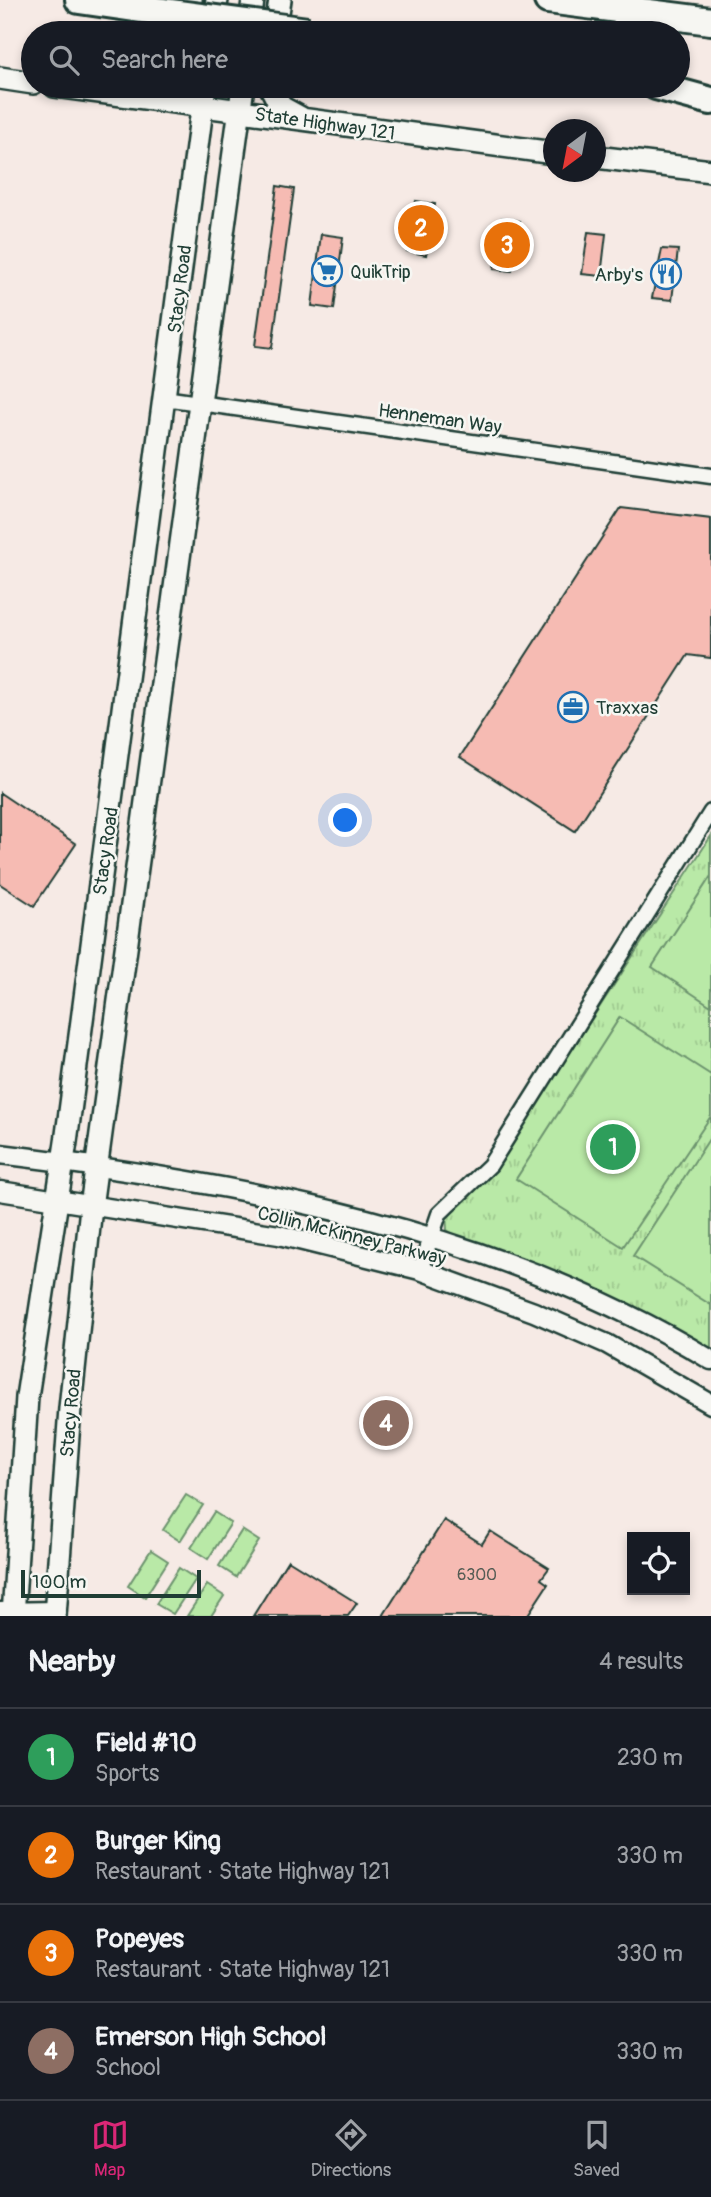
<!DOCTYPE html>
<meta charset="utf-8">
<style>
:root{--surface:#171b24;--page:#242831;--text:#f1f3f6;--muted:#9ea1a6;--line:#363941;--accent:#db2777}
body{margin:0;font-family:Pangolin,sans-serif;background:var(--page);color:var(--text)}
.controls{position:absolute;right:21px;bottom:21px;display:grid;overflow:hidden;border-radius:0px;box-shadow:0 4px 10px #0003}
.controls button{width:63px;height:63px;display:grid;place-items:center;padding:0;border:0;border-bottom:2px solid var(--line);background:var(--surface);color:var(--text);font:35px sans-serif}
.compass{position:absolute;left:543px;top:119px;width:63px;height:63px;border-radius:50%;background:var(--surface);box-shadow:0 4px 10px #0003;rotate:212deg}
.scale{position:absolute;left:21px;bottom:18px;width:180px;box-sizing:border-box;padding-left:7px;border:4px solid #1f3d34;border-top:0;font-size:19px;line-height:24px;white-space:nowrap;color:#1f3d34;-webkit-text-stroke:5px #f6f6f2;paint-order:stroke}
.you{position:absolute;left:346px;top:821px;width:24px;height:24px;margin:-18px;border:5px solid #fff;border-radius:50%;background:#1a73e8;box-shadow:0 0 0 10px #1a73e833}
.badge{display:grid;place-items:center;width:46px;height:46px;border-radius:50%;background:var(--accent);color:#fff;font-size:23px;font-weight:700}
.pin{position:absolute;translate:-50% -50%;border:4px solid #fff;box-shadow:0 2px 7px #0006}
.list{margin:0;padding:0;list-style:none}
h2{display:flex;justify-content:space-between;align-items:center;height:91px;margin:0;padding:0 28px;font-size:30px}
h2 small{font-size:23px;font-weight:400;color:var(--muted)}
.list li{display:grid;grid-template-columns:46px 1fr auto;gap:21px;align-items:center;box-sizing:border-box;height:98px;padding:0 28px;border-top:2px solid var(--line)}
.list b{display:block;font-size:26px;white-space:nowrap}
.list p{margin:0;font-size:23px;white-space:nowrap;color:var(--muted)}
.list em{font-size:23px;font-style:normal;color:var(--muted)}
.icon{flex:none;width:38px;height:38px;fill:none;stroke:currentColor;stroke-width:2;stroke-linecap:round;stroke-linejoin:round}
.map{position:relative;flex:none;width:711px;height:1616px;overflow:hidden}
.search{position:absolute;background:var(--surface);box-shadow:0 4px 10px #0003;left:21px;right:21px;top:21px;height:77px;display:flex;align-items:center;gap:18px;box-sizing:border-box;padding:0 24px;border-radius:38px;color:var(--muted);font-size:26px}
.sheet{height:483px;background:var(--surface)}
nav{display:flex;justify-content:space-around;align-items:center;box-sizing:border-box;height:98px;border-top:2px solid var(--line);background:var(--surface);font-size:19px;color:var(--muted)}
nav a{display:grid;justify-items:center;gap:4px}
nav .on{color:var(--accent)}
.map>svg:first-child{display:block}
</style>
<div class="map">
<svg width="711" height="1616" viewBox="0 0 711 1616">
<defs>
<pattern id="park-tufts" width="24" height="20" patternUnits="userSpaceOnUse" patternTransform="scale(1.75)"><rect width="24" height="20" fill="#b9e9a7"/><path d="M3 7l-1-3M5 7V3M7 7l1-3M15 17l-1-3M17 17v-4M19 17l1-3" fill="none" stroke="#9fc990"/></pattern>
</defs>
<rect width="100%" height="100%" fill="#f6eae5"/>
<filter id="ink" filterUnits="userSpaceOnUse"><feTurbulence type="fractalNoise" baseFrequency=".0143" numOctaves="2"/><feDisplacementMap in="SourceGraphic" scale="14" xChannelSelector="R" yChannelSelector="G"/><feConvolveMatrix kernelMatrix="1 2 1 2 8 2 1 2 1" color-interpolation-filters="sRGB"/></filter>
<g filter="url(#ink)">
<!-- park -->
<path fill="url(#park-tufts)" stroke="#6c936e" stroke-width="2" d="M711,836V1352L552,1271L455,1235L447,1230L446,1213L494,1169Z"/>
<!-- garden -->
<path fill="#b9e9a7" stroke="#6c936e" stroke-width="2" d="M711,876V1006L652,967Z
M620,1017L711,1075V1116L623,1247L516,1179Z
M711,1136V1305L633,1256Z
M186,1495L203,1505L180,1541L163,1530Z
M214,1512L231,1523L208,1559L191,1548Z
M242,1530L259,1541L236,1577L219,1566Z
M151,1550L168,1561L145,1597L128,1586Z
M179,1568L196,1579L173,1614L156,1604Z
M207,1585L224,1596L211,1616H187Z"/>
<!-- building -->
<path fill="#f6bbb3" stroke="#1f3d34" stroke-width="2" d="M277,186L294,189L272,348L255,346Z
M416,201L435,204L426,255L407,251Z
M502,218L520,221L512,271L494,269Z
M588,232L606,234L601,276L582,274Z
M321,234L343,237L334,309L312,306Z
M662,249L678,250L672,300L652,298Z
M621,508L711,519V658L688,655L575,831L460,757Z
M0,793L76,844L34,906L0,884Z
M444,1520L482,1544L490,1531L549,1568L541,1579L548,1584L527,1616H383Z
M288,1560L357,1603L348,1616H253Z"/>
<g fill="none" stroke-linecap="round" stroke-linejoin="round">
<!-- minor casing -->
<g stroke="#1f3d34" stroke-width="19">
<path id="minor" d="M164,398L711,476
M420,1270L439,1214L490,1165L711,812
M0,1610L55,1609"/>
</g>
<!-- tertiary casing -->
<g stroke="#1f3d34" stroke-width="23">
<path id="tertiary" d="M0,1154C246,1184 496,1229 711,1360
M0,1191L279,1235L420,1270L534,1312L607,1344L711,1404"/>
</g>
<!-- secondary casing -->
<g stroke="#1f3d34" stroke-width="26">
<path id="secondary" d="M187,33L191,0
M212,33L217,0
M249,33L253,0
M275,33L280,0
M0,78L33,83
M55,86L554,153
M270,86L281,107L301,118
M596,157L711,171
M13,1616L27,1397L66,1142L205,86
M55,1616L70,1408L91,1207L243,86"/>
</g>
<!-- motorway casing -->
<g stroke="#1f3d34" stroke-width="32">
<path id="motorway" d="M79,0L155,11
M548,0L711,21
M656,86L711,101"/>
</g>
<!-- minor -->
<use href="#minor" stroke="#f6f6f2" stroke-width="14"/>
<!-- tertiary -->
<use href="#tertiary" stroke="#f6f6f2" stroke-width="18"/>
<!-- secondary -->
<use href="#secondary" stroke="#f6f6f2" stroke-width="21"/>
<!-- motorway -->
<use href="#motorway" stroke="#f6f6f2" stroke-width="26"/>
<!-- motorway-bridge casing -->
<g stroke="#1f3d34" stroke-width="32" stroke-linecap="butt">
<path id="motorway-bridge" d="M155,11L308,31"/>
</g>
<!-- motorway-bridge -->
<use href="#motorway-bridge" stroke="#f6f6f2" stroke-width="26"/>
</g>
</g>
<!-- icons -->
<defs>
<g id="supermarket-ring" transform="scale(1.575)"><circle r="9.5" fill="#f6f6f2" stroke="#1f6fb2" stroke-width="1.5"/><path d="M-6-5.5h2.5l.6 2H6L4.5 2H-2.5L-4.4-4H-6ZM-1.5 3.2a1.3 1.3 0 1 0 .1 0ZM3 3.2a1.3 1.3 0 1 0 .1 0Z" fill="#1f6fb2"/></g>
<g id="restaurant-ring" transform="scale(1.575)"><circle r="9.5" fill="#f6f6f2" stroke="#1f6fb2" stroke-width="1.5"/><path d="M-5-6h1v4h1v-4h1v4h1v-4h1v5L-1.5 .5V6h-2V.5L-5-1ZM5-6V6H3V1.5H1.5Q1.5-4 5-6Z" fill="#1f6fb2"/></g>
<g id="office-ring" transform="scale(1.575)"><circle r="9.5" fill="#f6f6f2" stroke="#1f6fb2" stroke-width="1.5"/><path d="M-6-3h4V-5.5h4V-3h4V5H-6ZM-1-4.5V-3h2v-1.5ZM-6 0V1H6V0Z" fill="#1f6fb2"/></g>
</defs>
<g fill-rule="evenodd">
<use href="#supermarket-ring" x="327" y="271"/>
<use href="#restaurant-ring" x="666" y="274"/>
<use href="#office-ring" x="573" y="707"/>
</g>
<g text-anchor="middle" stroke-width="5" stroke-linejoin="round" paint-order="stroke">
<!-- number labels -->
<g font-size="16" fill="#555c54">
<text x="477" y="1580">6300</text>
</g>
<!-- street labels -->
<g font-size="19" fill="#1f3d34" stroke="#f6f6f2">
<text transform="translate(325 123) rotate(8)" y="7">State Highway 121</text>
<text transform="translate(179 289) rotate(-83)" y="7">Stacy Road</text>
<text transform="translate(440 418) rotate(8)" y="7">Henneman Way</text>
<text transform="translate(105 851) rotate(-82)" y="7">Stacy Road</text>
<text transform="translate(352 1235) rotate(14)" y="7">Collin McKinney Parkway</text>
<text transform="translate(70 1413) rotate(-85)" y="7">Stacy Road</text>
</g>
<!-- poi labels -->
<g font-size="19" fill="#1f3d34" stroke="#f6f6f2" text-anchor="start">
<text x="350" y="278">QuikTrip</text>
<text x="643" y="281" text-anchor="end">Arby's</text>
<text x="596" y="714">Traxxas</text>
</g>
</g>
</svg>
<div class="controls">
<button><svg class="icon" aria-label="locate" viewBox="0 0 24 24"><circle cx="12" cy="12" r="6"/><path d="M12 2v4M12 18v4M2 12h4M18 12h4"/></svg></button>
</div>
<svg class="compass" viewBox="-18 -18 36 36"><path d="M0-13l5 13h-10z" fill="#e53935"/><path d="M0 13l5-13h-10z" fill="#9ea1a6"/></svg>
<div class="scale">100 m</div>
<div class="you"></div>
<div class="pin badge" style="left:613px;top:1147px;background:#2e9e5b">1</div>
<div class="pin badge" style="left:421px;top:228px;background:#e8710a">2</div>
<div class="pin badge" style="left:507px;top:245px;background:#e8710a">3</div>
<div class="pin badge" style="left:386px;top:1423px;background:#8d6e63">4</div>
<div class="search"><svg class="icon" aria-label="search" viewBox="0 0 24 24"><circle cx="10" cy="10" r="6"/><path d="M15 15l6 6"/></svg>Search here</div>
</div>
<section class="sheet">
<h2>Nearby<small>4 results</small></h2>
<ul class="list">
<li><span class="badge" style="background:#2e9e5b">1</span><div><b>Field #10</b><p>Sports</p></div><em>230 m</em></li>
<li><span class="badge" style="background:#e8710a">2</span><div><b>Burger King</b><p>Restaurant · State Highway 121</p></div><em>330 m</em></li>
<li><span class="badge" style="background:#e8710a">3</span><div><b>Popeyes</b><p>Restaurant · State Highway 121</p></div><em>330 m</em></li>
<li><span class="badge" style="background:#8d6e63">4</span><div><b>Emerson High School</b><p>School</p></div><em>330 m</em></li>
</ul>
</section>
<nav>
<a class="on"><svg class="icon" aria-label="map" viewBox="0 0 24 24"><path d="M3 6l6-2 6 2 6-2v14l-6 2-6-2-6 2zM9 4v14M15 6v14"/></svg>Map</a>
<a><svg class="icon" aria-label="directions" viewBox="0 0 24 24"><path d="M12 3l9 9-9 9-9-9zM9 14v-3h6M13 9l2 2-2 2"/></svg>Directions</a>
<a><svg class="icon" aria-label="saved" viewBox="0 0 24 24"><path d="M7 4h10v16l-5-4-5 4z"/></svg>Saved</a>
</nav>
